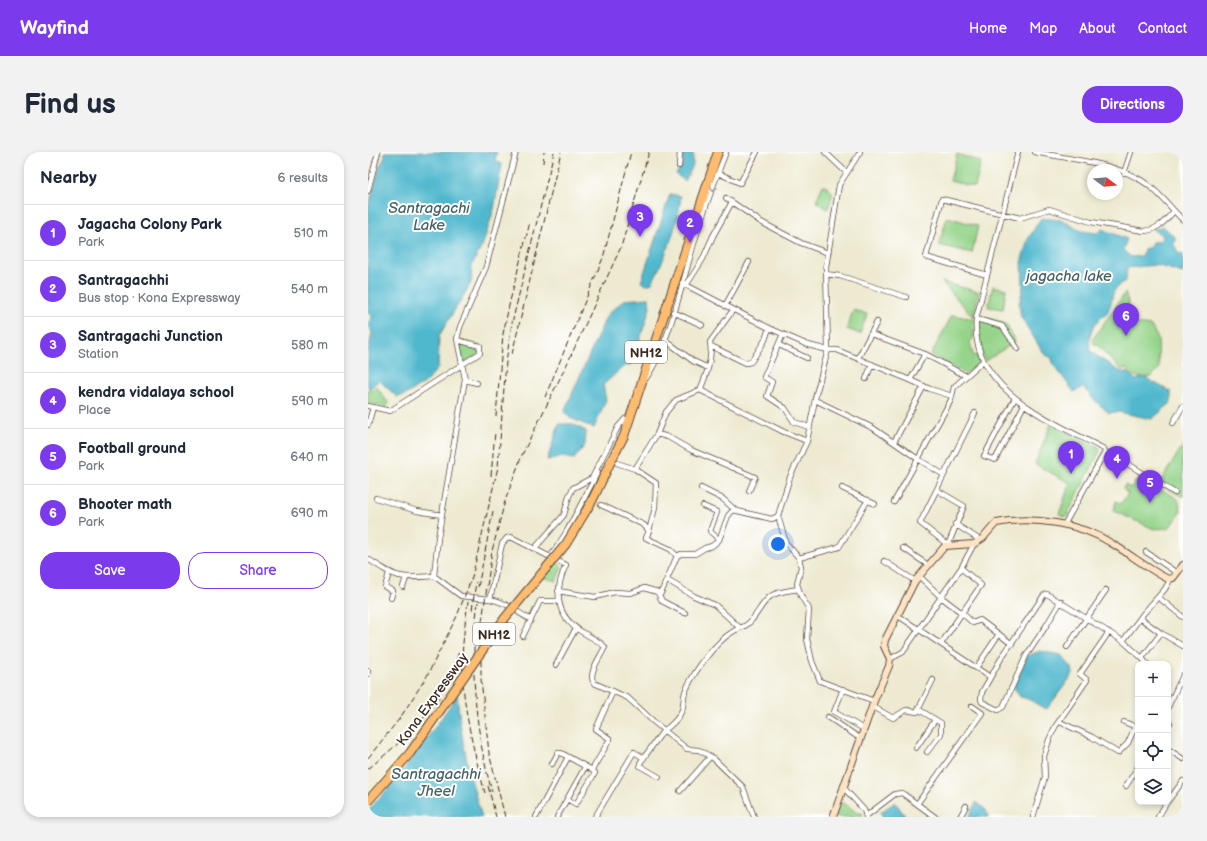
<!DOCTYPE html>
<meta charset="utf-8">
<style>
:root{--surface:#fff;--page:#f2f2f3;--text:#1f2937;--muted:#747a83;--line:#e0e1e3;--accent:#7c3aed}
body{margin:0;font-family:"Balsamiq Sans",sans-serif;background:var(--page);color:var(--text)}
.controls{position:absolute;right:12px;bottom:12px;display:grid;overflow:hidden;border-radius:8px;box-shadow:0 2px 6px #0003}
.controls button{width:36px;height:36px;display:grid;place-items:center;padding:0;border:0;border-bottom:1px solid var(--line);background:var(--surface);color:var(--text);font:20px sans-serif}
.compass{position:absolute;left:719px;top:12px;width:36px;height:36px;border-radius:50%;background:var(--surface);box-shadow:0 2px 6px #0003;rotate:106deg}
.you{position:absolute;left:410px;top:392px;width:14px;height:14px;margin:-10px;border:3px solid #fff;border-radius:50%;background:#1a73e8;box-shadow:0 0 0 6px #1a73e833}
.badge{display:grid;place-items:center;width:26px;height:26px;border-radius:50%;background:var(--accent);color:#fff;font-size:13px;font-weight:700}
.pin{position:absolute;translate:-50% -33px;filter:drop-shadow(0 1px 2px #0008)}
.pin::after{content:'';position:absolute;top:21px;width:14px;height:12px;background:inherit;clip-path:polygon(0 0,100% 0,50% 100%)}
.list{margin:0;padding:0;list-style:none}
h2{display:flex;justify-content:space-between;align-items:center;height:52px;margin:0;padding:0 16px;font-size:17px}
h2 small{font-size:13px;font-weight:400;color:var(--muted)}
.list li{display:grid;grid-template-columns:26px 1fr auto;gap:12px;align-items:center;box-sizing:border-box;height:56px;padding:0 16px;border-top:1px solid var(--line)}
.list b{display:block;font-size:15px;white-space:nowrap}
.list p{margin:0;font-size:13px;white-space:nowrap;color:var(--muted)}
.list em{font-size:13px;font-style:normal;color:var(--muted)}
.actions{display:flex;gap:8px;padding:12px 16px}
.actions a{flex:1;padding:9px 0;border:1px solid var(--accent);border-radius:16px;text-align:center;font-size:14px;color:var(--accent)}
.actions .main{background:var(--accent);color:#fff}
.icon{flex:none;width:22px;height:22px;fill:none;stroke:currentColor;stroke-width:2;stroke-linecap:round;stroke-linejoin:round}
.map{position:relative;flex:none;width:815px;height:665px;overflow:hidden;border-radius:16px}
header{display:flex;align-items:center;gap:24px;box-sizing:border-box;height:56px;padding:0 20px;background:var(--accent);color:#fff}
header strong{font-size:19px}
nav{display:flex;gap:22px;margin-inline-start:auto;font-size:14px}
.intro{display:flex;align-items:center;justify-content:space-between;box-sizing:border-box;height:96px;padding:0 24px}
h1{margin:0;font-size:28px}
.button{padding:10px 18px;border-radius:16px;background:var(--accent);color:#fff;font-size:14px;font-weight:700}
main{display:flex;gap:24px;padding:0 24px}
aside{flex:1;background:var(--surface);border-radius:16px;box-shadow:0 2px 6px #0003}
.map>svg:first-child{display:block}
</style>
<header>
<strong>Wayfind</strong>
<nav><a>Home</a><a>Map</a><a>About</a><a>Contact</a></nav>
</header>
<div class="intro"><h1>Find us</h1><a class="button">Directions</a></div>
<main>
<aside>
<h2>Nearby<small>6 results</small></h2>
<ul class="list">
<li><span class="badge">1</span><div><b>Jagacha Colony Park</b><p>Park</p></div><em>510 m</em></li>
<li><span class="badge">2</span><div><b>Santragachhi</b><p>Bus stop · Kona Expressway</p></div><em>540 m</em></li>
<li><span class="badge">3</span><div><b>Santragachi Junction</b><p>Station</p></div><em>580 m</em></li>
<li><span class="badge">4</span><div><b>kendra vidalaya school</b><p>Place</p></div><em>590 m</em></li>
<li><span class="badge">5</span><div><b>Football ground</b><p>Park</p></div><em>640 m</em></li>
<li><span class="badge">6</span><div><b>Bhooter math</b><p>Park</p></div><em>690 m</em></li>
</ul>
<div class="actions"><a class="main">Save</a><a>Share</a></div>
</aside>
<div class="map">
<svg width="815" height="665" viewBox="0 0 815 665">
<rect width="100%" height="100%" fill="#fff"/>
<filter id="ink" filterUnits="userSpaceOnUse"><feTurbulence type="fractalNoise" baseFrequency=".025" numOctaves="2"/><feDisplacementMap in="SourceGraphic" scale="8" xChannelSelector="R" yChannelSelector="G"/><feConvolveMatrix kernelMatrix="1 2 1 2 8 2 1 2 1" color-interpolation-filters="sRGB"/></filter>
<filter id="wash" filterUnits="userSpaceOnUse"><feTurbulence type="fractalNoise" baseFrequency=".012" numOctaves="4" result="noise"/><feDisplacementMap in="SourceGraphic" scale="16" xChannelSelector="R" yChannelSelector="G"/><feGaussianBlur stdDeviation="0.9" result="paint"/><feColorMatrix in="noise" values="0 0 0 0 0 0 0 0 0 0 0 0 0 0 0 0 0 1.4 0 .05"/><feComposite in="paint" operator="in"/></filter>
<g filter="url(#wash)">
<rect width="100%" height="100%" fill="#eeead1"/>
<!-- green -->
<path fill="#95d48a" stroke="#687f54" d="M589,2L613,10L607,35L582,29Z
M455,33L459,35L465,41L460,57L450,51L449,46Z
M579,65L610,74L604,101L571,93Z
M574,130L611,140L605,165Z
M625,134L638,137L635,157L620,155Z
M757,141L761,152L760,171L783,174L790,187L791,216L783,225L773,226L761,222L760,217H752L729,193L726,192L724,188Z
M485,158L499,162L492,182L479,177Z
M584,163L606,167L605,187L602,190L605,203L612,205L613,209L598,222L563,203Z
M609,166L623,167L639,173L647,190L617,209L608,183Z
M90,189L112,194V201L95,212Z
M8,234L21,252L18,255L0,251V237L5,238Z
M683,272L731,295L732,299L698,365L691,362L702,331L667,312Z
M815,293V345L791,332Z
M771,325L810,347L813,359L801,376L786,377L746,359L748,349L752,352L760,342L755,337L757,333L763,336Z
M187,408L194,414L188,429L173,425Z
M475,650L489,661H494L495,665H469L467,663Z"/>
<!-- water -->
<path fill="#4fb8cd" stroke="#457176" d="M16,0H129L127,8L134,12L126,57L115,92L104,113L103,131L71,184L70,216L57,231L37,243L29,245L11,228L3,236L0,235V201L4,181L0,172L4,164L0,161V56L12,14L17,5Z
M315,0H325V13L317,29L308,22L315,13Z
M302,42L313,44C310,74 298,104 284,131L278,133L273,130Z
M673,66L694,68L713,79L730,81L734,77L759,87L755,98L763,105L774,104L776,97L782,95L784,90L792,89L795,83L785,78L795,74L808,86L805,91L811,102L815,101V121L788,113L759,116L758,129C740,138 747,146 740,159C738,163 733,165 731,168C721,178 721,187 722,199L751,219L761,221L768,228L776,225L803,240V251L784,267L750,260L741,261L726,248L715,235L706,240L685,212L684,206L676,202L653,165L651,152L655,135L654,107L660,87Z
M281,146L282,156L264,212L255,215L235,233L238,248L226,276L202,266L196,260L239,163L256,148Z
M191,272H205L218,279L217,293L206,307L193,305L179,308Z
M672,499L693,503L704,516L705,522L679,557C669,554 663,546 652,545L646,535L659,504Z
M89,543C93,586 101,624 114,665H0V659C33,623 62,584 89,543Z
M527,650L538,665H514L513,660Z
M608,650L616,656L621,665H601Z"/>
</g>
<g filter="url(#ink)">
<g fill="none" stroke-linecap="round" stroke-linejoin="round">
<!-- street casing -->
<g stroke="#564739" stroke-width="6">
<path id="street" d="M148,0L118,115L92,175L89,187L97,227L70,386L66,424L93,444L122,447L134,392L139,386L143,385L198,413C186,439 187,464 214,480C222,485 230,488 237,495C233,504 219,522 226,531L260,546L286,570L319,597L331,598L345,606L375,635L386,665
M457,0L479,21
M492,0L471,33L458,115L460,198L448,242L439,289L422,325L410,364L418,391L431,406L433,415L429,432L433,444L441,457L439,487L444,509L452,529L506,549
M650,0L608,167C602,238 684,269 736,297L737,300L696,373
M667,0C699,7 741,10 769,26C787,35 801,54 815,68
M311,14L312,0
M350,21L372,31L389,0
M756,21L763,0
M0,39L10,0
M358,46L393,70L433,91L460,101
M458,122L472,124L538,145
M619,123L558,105L574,47L652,66L681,57L723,70L776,79C790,78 797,69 806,59
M314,131L401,176L440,193L460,198H469L542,228L557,202L598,224
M319,132L335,107L345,84L364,50
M357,154L381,110
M365,158L342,190C345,206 338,224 332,238L416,280L439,289
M305,160L334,173
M608,167L634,174L650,197
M415,182L396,225L404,230L399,244L417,256L426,270L441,275
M503,182L557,202
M297,188L325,209L340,216
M411,193L439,206
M343,194L378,211L383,210L397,188L401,176
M490,206L509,170
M498,227L504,212
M97,228L109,231
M542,228L562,237L584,244
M276,229C300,197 313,135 325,95C334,63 346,31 358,0
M647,246L616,304L627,308L656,253
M447,248L505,276L550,307L576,323L552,371L580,393L596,354L569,338
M0,254L22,259L112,201V194L89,188
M805,271L815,254
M0,273L5,255
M289,282L298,260L308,248L332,238
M526,290L556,234
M737,300L752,307L807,341
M249,311L267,317L288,331L287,356L281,379
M267,317L289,282L300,285L323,298L387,325L381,339
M576,323L607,261
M333,336L355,347L367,358
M474,336L507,352
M8,346L49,359L74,363
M526,350L583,248L586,235L615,209
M233,353L276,373L281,379L278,386L302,397L309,404
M335,354L349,360L342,379L351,388
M587,372L612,388
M167,396L196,363L201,344L205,336L224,326L250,275L257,267
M535,396L560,413
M778,400L809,421
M183,404L199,379L230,320
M431,406L471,395L500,348
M0,407C29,426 31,427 66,424
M516,409L547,429
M593,416L613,433L594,461L573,445Z
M593,416L606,392
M21,421L17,435L25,439L23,446
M299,428L326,444L347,453L372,476C387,472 391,452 403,444C411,439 421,439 431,437
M35,435L38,426
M190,439L227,445L247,440L263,441L276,436L293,441L309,404L313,402H327L337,396L344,394L351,388L360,364L365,358L404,367L410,364
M290,441L294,449L317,461
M790,445L815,465
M122,447C141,451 146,459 162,467
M693,449L678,474L658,504L635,555L630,558L614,550L613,547L614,540L634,505L676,443L679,442L755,489
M529,463L622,525
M772,466L793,481L774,506L755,489L775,462L797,437L802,428
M793,481L815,494
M155,484L172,449H191
M573,492L594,461L605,471L612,468L644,492
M699,495L738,438
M774,506L779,512
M522,507L535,500L573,445L551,424
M188,513L208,476
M608,516L631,482
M0,519V522
M475,537L466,560L496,577
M504,554L525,566L538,558L549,560L565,528
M800,555L815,523
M550,557L573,571V582L559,600
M460,565L493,587
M800,569L802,571L800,573
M692,570L724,585L750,601L760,591L766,577L770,579
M756,570L766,574V577
M548,596L567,568
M800,597L815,607
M184,612L190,601H193L224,618L242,587L228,577L245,539
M291,625L272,614V611L295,579C302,575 311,566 314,558C316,553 315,546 317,540C326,519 350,485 372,476
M758,634L770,615
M475,635L496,658L498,665
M312,639L342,605
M199,647L208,652L227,621L224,618
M800,649L815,629
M549,652L614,561L604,554
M498,664L527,642L534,641L567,665
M168,665L200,605
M189,665L217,615
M227,665L266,600L276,606
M592,665L598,654
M665,665L677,625L676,604L681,588L687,575L719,528L712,522L741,480
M790,665L799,650"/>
</g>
<!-- secondary casing -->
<g stroke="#564739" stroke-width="8">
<path id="secondary" d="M465,665L506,549L521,514L522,507L516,494L517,488L547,429L577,394L606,392L615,386L628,371C665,364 712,371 743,391C762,402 780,417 800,427L805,426L815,413"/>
</g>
<!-- highway casing -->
<g stroke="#564739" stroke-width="10">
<path id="highway" d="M243,309L256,284L350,0"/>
</g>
<!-- street -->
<use href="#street" stroke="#fff" stroke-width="4.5"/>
<!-- secondary -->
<use href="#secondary" stroke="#fee4c5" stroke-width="6"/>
<!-- highway -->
<use href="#highway" stroke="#fdbc6f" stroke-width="8"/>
<!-- rail -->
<path stroke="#3b2a1e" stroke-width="1" stroke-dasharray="6 3" stroke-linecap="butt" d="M175,11L176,0
M144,202L193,0
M177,245L235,106L263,0
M128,264L135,182L142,149L162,70
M123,324L127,280
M110,435L125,359
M100,450C97,471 94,493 94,514C95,557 106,600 117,641
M110,450C101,513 107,579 124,640
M104,458L108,430
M0,606L32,566L59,524L89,464L104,425L130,315L138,210L144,171L186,0
M0,617C44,580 74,557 91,499
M120,634L128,665
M137,665L121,601L113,527V477L124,399L137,349L154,303L200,210L253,95L281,0"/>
<!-- highway-bridge casing -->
<g stroke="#564739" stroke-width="10" stroke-linecap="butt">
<path id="highway-bridge" d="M0,649L42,601L137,466L198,392L224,349L243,309"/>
</g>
<!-- highway-bridge -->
<use href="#highway-bridge" stroke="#fdbc6f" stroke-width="8"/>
</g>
<!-- one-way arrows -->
<defs><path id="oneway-chevron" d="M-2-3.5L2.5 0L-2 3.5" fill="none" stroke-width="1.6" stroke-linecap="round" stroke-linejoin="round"/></defs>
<use stroke="#a79f9a" href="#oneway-chevron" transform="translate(345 37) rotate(109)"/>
</g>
<g text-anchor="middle" stroke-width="4" stroke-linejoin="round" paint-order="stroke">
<!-- shield labels -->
<g fill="#fff" stroke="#766a62" stroke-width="1">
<rect x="257" y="189" width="42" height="22" rx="3"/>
<rect x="105" y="471" width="42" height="22" rx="3"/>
</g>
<g font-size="13" font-weight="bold" fill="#3b2a1e">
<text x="278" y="205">NH12</text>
<text x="126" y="487">NH12</text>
</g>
<!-- street labels -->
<g font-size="14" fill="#3b2a1e" stroke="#fff">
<text transform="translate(64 547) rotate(-54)" y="5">Kona Expressway</text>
</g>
<!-- water labels -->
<g font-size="15" font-style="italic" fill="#436364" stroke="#fff">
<text x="61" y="61">Santragachi<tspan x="61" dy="17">Lake</tspan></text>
<text x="701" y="129">jagacha lake</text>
<text x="68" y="627">Santragachhi<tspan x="68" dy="17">Jheel</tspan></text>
</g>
</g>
</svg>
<div class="controls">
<button>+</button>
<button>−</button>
<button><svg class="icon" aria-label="locate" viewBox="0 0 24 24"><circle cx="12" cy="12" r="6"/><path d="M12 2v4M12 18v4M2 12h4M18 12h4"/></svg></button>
<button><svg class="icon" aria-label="layers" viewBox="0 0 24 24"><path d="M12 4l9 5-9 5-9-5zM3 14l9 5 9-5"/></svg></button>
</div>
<svg class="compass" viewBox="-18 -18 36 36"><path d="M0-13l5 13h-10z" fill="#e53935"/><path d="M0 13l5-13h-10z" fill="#747a83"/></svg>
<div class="you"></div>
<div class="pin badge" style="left:703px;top:322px">1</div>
<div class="pin badge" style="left:322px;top:91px">2</div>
<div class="pin badge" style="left:272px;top:85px">3</div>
<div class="pin badge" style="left:749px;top:327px">4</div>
<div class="pin badge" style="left:782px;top:351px">5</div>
<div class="pin badge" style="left:758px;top:184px">6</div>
</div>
</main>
